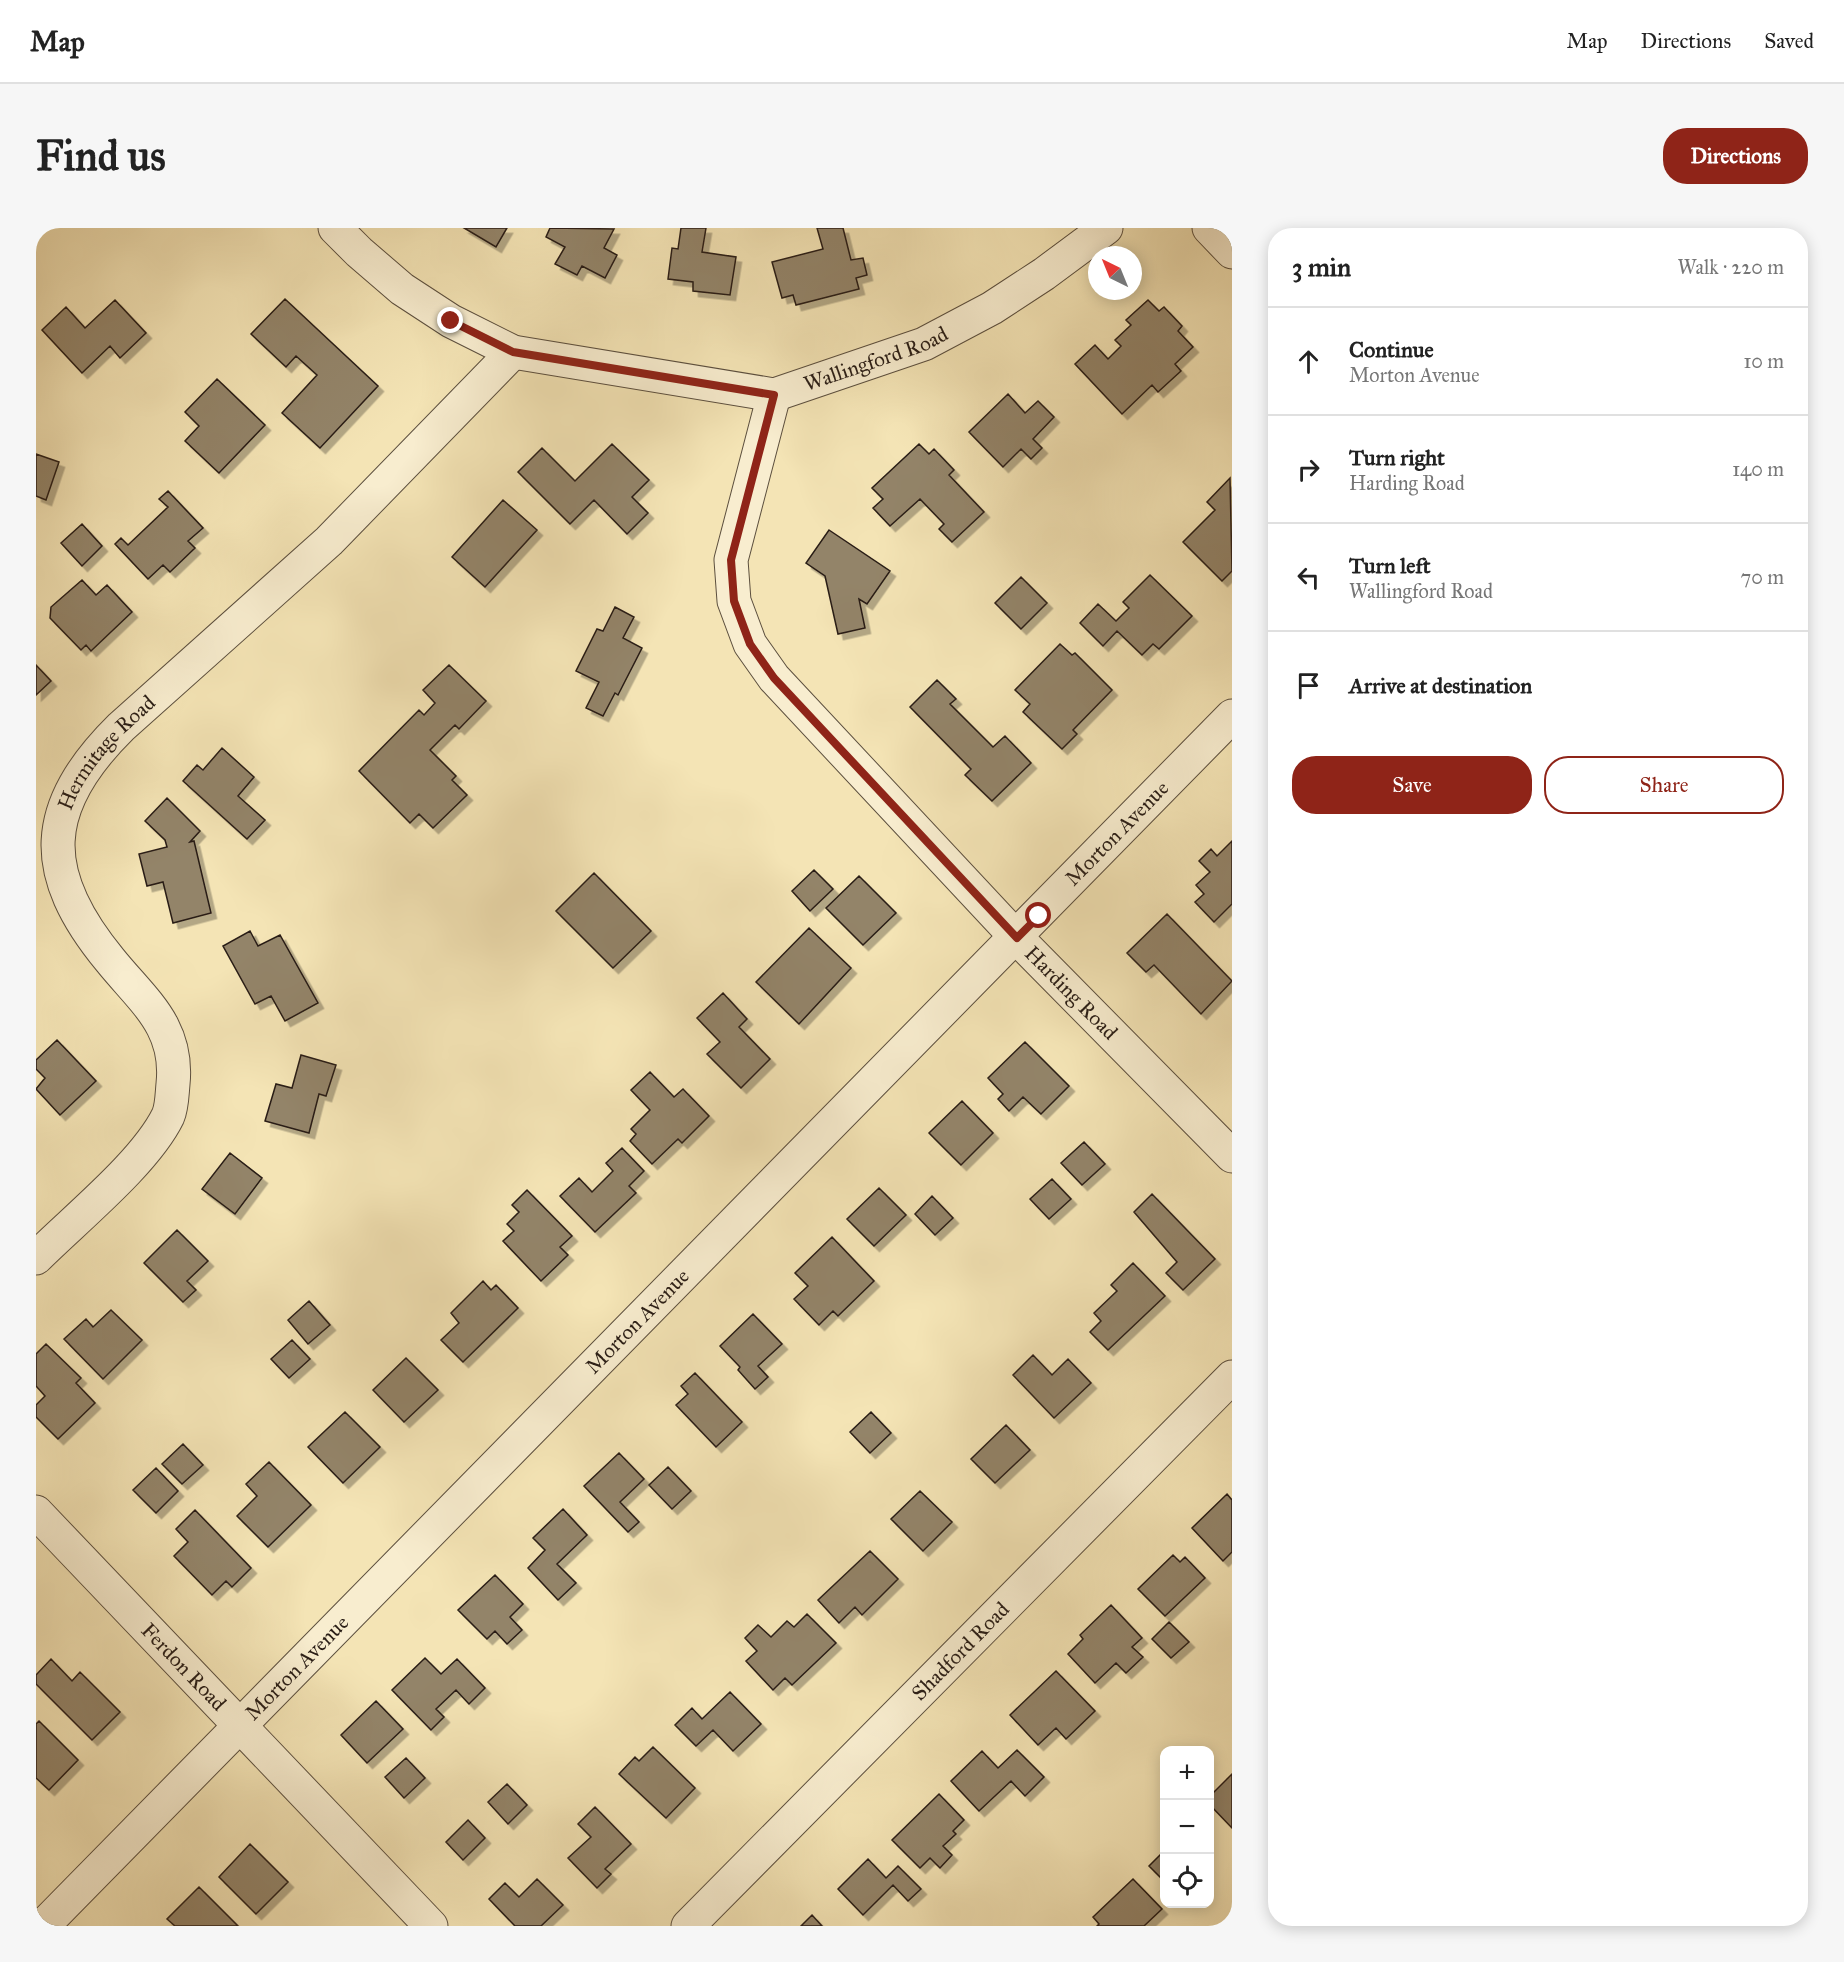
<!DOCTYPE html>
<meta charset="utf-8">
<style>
:root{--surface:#fff;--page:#f6f6f6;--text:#222;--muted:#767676;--line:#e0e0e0;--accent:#8f2418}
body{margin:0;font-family:"IM FELL Great Primer",serif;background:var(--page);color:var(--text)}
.controls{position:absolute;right:18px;bottom:18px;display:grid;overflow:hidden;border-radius:12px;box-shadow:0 3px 15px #0003}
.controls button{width:54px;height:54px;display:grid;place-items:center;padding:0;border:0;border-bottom:2px solid var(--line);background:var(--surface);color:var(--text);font:30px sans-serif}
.compass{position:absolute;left:1052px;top:18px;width:54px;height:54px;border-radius:50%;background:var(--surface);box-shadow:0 3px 15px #0003;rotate:317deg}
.stop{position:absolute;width:18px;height:18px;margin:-14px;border:4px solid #8f2418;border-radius:50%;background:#fff}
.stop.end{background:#8f2418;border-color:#fff;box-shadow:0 2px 6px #0008}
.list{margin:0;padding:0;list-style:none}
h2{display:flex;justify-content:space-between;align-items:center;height:78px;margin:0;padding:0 24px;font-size:26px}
h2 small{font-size:20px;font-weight:400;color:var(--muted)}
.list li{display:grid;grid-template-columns:39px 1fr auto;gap:18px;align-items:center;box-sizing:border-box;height:108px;padding:0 24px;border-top:2px solid var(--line)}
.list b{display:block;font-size:22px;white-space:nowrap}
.list p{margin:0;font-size:20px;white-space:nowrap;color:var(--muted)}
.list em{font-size:20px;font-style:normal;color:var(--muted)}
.actions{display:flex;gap:12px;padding:18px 24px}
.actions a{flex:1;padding:14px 0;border:2px solid var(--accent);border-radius:24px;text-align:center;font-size:21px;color:var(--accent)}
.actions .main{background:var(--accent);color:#fff}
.icon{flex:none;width:33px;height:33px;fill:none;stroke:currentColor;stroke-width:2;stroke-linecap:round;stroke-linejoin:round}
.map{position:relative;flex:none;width:1196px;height:1698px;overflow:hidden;border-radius:24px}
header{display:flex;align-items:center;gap:36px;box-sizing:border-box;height:84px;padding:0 30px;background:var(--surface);border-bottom:2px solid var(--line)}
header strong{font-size:28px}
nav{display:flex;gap:33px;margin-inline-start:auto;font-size:21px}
.intro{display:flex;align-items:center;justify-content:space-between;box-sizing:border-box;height:144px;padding:0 36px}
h1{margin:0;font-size:42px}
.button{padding:15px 27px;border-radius:24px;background:var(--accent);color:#fff;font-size:21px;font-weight:700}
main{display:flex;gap:36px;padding:0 36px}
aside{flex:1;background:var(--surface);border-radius:24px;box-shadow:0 3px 15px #0003}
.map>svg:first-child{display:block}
</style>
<header>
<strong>Map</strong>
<nav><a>Map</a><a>Directions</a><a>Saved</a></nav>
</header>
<div class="intro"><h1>Find us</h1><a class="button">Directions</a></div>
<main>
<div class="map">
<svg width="1196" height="1698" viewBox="0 0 1196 1698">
<defs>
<filter id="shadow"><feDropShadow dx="5.5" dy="5.5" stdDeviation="0" flood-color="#0004"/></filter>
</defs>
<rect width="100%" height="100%" fill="#f4e4b5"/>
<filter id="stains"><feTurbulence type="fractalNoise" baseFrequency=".00333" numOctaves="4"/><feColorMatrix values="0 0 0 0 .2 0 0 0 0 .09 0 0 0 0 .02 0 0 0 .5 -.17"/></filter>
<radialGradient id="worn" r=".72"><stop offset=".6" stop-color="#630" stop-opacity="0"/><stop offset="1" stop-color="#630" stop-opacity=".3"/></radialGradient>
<!-- building -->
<path fill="#938469" stroke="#291d16" stroke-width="1.5" filter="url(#shadow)" d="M428,0H471L460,19Z
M514,0L578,1L568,20L581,27L569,50L546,38L541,47L519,36L529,19L510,9Z
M645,0H670L666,24L700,29L694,67L657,63V54L632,51L636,20L642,21Z
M781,0H807L815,32L827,30L831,47L820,50L823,61L760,77L757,67L746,70L736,34L787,21Z
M249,71L342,158L284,220L246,185L281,147L260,128L250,139L215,106Z
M79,72L110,105L84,130L74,118L46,145L6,102L30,79L49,100Z
M1112,72L1123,83L1128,79L1146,98L1142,103L1157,119L1139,136L1145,143L1122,164L1116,157L1086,186L1039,136L1059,117L1072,131L1085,118L1079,112L1095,97L1090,92Z
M181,151L229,197L183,245L149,213L163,198L149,184Z
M972,166L989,185L1002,173L1018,189L997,211L1006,220L995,231L985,221L967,239L933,204Z
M576,216L613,252L596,269L612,285L591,306L558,272L534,296L482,244L506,220L539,253Z
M883,216L893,226L898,221L918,242L913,247L948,284L916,314L903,301L908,296L884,271L854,298L837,280L847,271L836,260Z
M0,226L23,234L10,272L0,268Z
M1194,250L1196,343L1186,353L1147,314L1179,282L1171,274Z
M132,263L167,300L152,313L159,320L134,344L127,337L112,351L79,316L85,310L92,317L132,279L123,271Z
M467,272L501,302L449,359L416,329Z
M46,296L66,318L46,338L25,315Z
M793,302L854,343L831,376L823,371L829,400L802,406L789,348L770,335Z
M1114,347L1156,388L1123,421L1117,416L1106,427L1081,403L1067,418L1044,395L1062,376L1080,393L1093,380L1087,374Z
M985,349L1011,375L985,401L959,375Z
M46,352L60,367L71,357L96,384L55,423L50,417L45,422L14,390L15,379Z
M579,379L598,389L587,410L606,420L582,467L579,465L567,488L550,480L563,454L540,443L561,401L567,403Z
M1024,416L1036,427L1039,425L1076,462L1037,502L1041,506L1026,521L987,484L994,476L979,462Z
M0,437L15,453L0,467Z
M413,437L450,473L423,501L419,497L394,522L420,548L416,552L431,567L397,600L383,586L374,595L323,543L383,482L388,487L399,475L387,462Z
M901,452L920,471L914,476L957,519L969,508L995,535L956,573L929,547L935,541L874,479Z
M186,520L218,549L202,568L229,592L211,611L147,553L161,537L167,542Z
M131,570L164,603L154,614L158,613L175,685L137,695L127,654L111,658L103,626L131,619L129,612L109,593Z
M1196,613V676L1178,694L1159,674L1168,666L1160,657L1174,644L1163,633L1175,621L1181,628Z
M778,642L797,661L774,683L756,663Z
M558,645L615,703L577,740L520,683Z
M823,648L860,685L827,717L790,680Z
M1131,686L1196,753L1165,786L1118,737L1110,744L1091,725Z
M773,700L815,740L763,796L720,754Z
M214,703L222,718L244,707L282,775L249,793L235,768L219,776L187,718Z
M687,765L711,791L703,799L734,831L705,860L671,826L684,814L661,790Z
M21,812L60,853L24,887L0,861L9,850L0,841V832Z
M989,814L1033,858L1005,886L987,869L973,883L962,871L967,866L952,850Z
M265,827L300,837L290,868L283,866L273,905L229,893L240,856L256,860Z
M614,844L638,869L647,861L673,888L646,915L642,911L616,936L594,913L600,906L595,901L614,882L595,862Z
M926,873L957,905L925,937L893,905Z
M1048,914L1069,936L1046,957L1025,935Z
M586,920L608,943L593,958L600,965L559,1004L524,968L543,950L556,964L577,943L570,935Z
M194,925L226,950L199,986L166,961Z
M1016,951L1035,971L1013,991L994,971Z
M843,960L870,987L838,1018L811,991Z
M491,962L536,1008L524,1019L532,1027L505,1053L467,1013L478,1003L471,996L483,984L476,977Z
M1116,966L1179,1031L1147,1062L1130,1045L1141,1034L1098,984Z
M896,968L917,990L899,1007L879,986Z
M141,1002L172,1033L151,1053L160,1062L147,1074L108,1035Z
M796,1009L838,1053L802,1088L797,1083L783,1097L758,1071L772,1058L759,1045Z
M1097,1035L1129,1068L1072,1122L1054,1104L1065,1093L1058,1085L1081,1063L1075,1057Z
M447,1053L455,1062L460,1057L482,1080L427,1134L405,1112L423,1095L415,1085Z
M273,1073L294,1097L272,1116L252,1092Z
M75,1082L106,1112L67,1151L28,1111L50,1091L57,1099Z
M717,1086L746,1116L722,1138L732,1149L719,1161L702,1142L704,1139L684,1118Z
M256,1112L274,1131L253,1150L235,1131Z
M10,1116L45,1150L40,1155L59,1175L22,1211L0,1189V1177L9,1168L0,1158V1126Z
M997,1127L1016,1147L1032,1131L1055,1155L1018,1190L977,1147Z
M370,1130L402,1162L368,1194L337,1162Z
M659,1145L706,1194L680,1219L640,1177L652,1166L645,1158Z
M309,1184L344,1219L307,1255L272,1219Z
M835,1184L855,1205L834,1225L814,1204Z
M970,1197L994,1222L959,1255L935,1231Z
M147,1216L167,1237L146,1256L126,1236Z
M583,1225L608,1251L584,1274L603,1294L592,1304L548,1258Z
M233,1234L275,1277L232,1319L201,1288L221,1268L210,1256Z
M632,1239L655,1263L636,1281L613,1257Z
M120,1240L142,1263L120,1285L97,1262Z
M884,1263L916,1294L887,1323L855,1291Z
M1191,1266L1196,1272V1324L1187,1333L1156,1300Z
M527,1281L551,1307L521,1336L540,1355L522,1372L492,1340L509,1322L497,1310Z
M159,1282L215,1340L196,1359L190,1353L176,1367L138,1328L152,1314L140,1301Z
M834,1323L862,1351L826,1387L819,1379L803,1395L782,1372Z
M1137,1327L1144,1334L1149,1329L1169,1350L1129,1388L1102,1361Z
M459,1347L487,1376L474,1389L486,1402L471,1416L459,1403L451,1411L422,1382Z
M1075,1377L1106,1410L1096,1419L1107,1429L1090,1445L1080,1435L1059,1455L1032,1426L1047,1411L1044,1407Z
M771,1386L800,1415L756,1457L749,1450L737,1462L710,1433L721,1423L709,1410L722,1397L735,1409L751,1393L758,1399Z
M1133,1394L1153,1414L1135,1430L1116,1411Z
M389,1430L405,1446L421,1431L449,1460L433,1476L420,1462L400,1481L408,1489L395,1502L356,1462Z
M15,1431L36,1453L44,1444L84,1484L56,1512L0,1456V1447Z
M1020,1443L1059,1483L1030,1511L1020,1500L1002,1517L974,1487Z
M694,1464L725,1496L697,1523L677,1502L660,1518L639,1497L656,1480L666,1491Z
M340,1473L367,1501L331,1535L305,1507Z
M3,1493L42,1532L13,1562L0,1550V1496Z
M617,1519L659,1560L630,1590L583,1546L599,1529L603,1533Z
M981,1522L1008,1549L989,1568L975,1553L943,1583L915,1553L946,1523L962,1540Z
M370,1530L389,1550L368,1570L349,1549Z
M1196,1546V1600L1174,1577V1568Z
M471,1556L491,1577L472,1596L452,1574Z
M903,1566L928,1592L917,1603L920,1606L907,1618L916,1627L904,1640L894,1630L884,1640L856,1612Z
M559,1579L595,1616L569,1641L575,1646L561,1660L532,1630L555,1609L542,1596Z
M432,1592L449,1610L427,1632L410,1614Z
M214,1616L252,1654L220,1686L183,1649Z
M1128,1623V1653L1113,1638Z
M832,1631L850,1650L862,1638L885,1661L872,1673L857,1657L827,1687L802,1661Z
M501,1651L527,1677L505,1698H479L453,1671L469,1655L483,1669Z
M1097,1651L1126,1681L1108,1698H1061L1063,1696L1057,1689Z
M163,1659L202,1698H139L131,1691Z
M776,1687L786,1698H765Z"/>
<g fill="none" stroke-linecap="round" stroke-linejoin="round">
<!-- minor casing -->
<g stroke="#5c4f3e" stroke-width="35">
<g id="minor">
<path id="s1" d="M299,0L323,24L366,61L415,93L477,124L738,167L888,116L956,80L1008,46L1070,0"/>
<path d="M1173,0L1196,24"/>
<path id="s2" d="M738,167L695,332L698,373L714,416L738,450L981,710L1196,928"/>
<path id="s3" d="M0,1030C39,991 109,935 132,888C136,879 136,866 137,856C143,798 107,773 74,732C2,645 4,579 85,499L293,313L477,124"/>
<path id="s4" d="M0,1284L395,1698"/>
<path id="s5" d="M7,1698L1196,488"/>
<path id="s6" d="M652,1698L1196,1149"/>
</g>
</g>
<!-- minor -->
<use href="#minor" stroke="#f8edcf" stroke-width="33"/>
</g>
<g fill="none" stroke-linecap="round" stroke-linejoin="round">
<!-- route -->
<path stroke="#8f2418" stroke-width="8" d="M415,93L477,124L738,167L695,332L698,373L714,416L738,450L981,710L1003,688"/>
</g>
<g text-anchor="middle" stroke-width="4.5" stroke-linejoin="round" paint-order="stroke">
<!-- street labels -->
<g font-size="21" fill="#291d16" stroke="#f8edcf">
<text dy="7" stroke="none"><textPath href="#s1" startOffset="591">Wallingford Road</textPath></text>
<text dy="7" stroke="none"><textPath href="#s3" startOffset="608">Hermitage Road</textPath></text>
<text dy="7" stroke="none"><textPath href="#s5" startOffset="1532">Morton Avenue</textPath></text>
<text dy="7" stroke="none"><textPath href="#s2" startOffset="732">Harding Road</textPath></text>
<text dy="7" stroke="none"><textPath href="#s5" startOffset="848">Morton Avenue</textPath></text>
<text dy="7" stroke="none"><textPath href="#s6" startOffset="387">Shadford Road</textPath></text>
<text dy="7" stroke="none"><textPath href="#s4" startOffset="214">Ferdon Road</textPath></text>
<text dy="7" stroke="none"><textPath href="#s5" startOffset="362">Morton Avenue</textPath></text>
</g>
</g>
<rect width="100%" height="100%" filter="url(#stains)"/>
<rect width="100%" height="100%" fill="url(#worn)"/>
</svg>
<div class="controls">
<button>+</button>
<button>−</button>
<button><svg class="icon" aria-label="locate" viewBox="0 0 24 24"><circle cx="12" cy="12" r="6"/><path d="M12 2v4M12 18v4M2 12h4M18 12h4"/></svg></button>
</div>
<svg class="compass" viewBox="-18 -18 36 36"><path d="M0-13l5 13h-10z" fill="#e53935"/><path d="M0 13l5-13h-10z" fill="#767676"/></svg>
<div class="stop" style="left:1003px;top:688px"></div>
<div class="stop end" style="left:415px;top:93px"></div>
</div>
<aside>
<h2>3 min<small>Walk · 220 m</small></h2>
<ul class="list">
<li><svg class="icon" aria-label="ahead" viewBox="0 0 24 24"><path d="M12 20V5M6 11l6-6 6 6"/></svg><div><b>Continue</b><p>Morton Avenue</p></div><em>10 m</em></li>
<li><svg class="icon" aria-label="right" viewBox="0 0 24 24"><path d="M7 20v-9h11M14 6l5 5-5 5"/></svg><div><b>Turn right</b><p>Harding Road</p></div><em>140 m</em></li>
<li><svg class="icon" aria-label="left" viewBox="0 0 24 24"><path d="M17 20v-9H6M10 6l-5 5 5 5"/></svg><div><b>Turn left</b><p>Wallingford Road</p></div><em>70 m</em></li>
<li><svg class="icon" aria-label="arrive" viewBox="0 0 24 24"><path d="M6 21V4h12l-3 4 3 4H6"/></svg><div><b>Arrive at destination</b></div></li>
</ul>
<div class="actions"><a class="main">Save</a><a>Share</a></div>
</aside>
</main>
